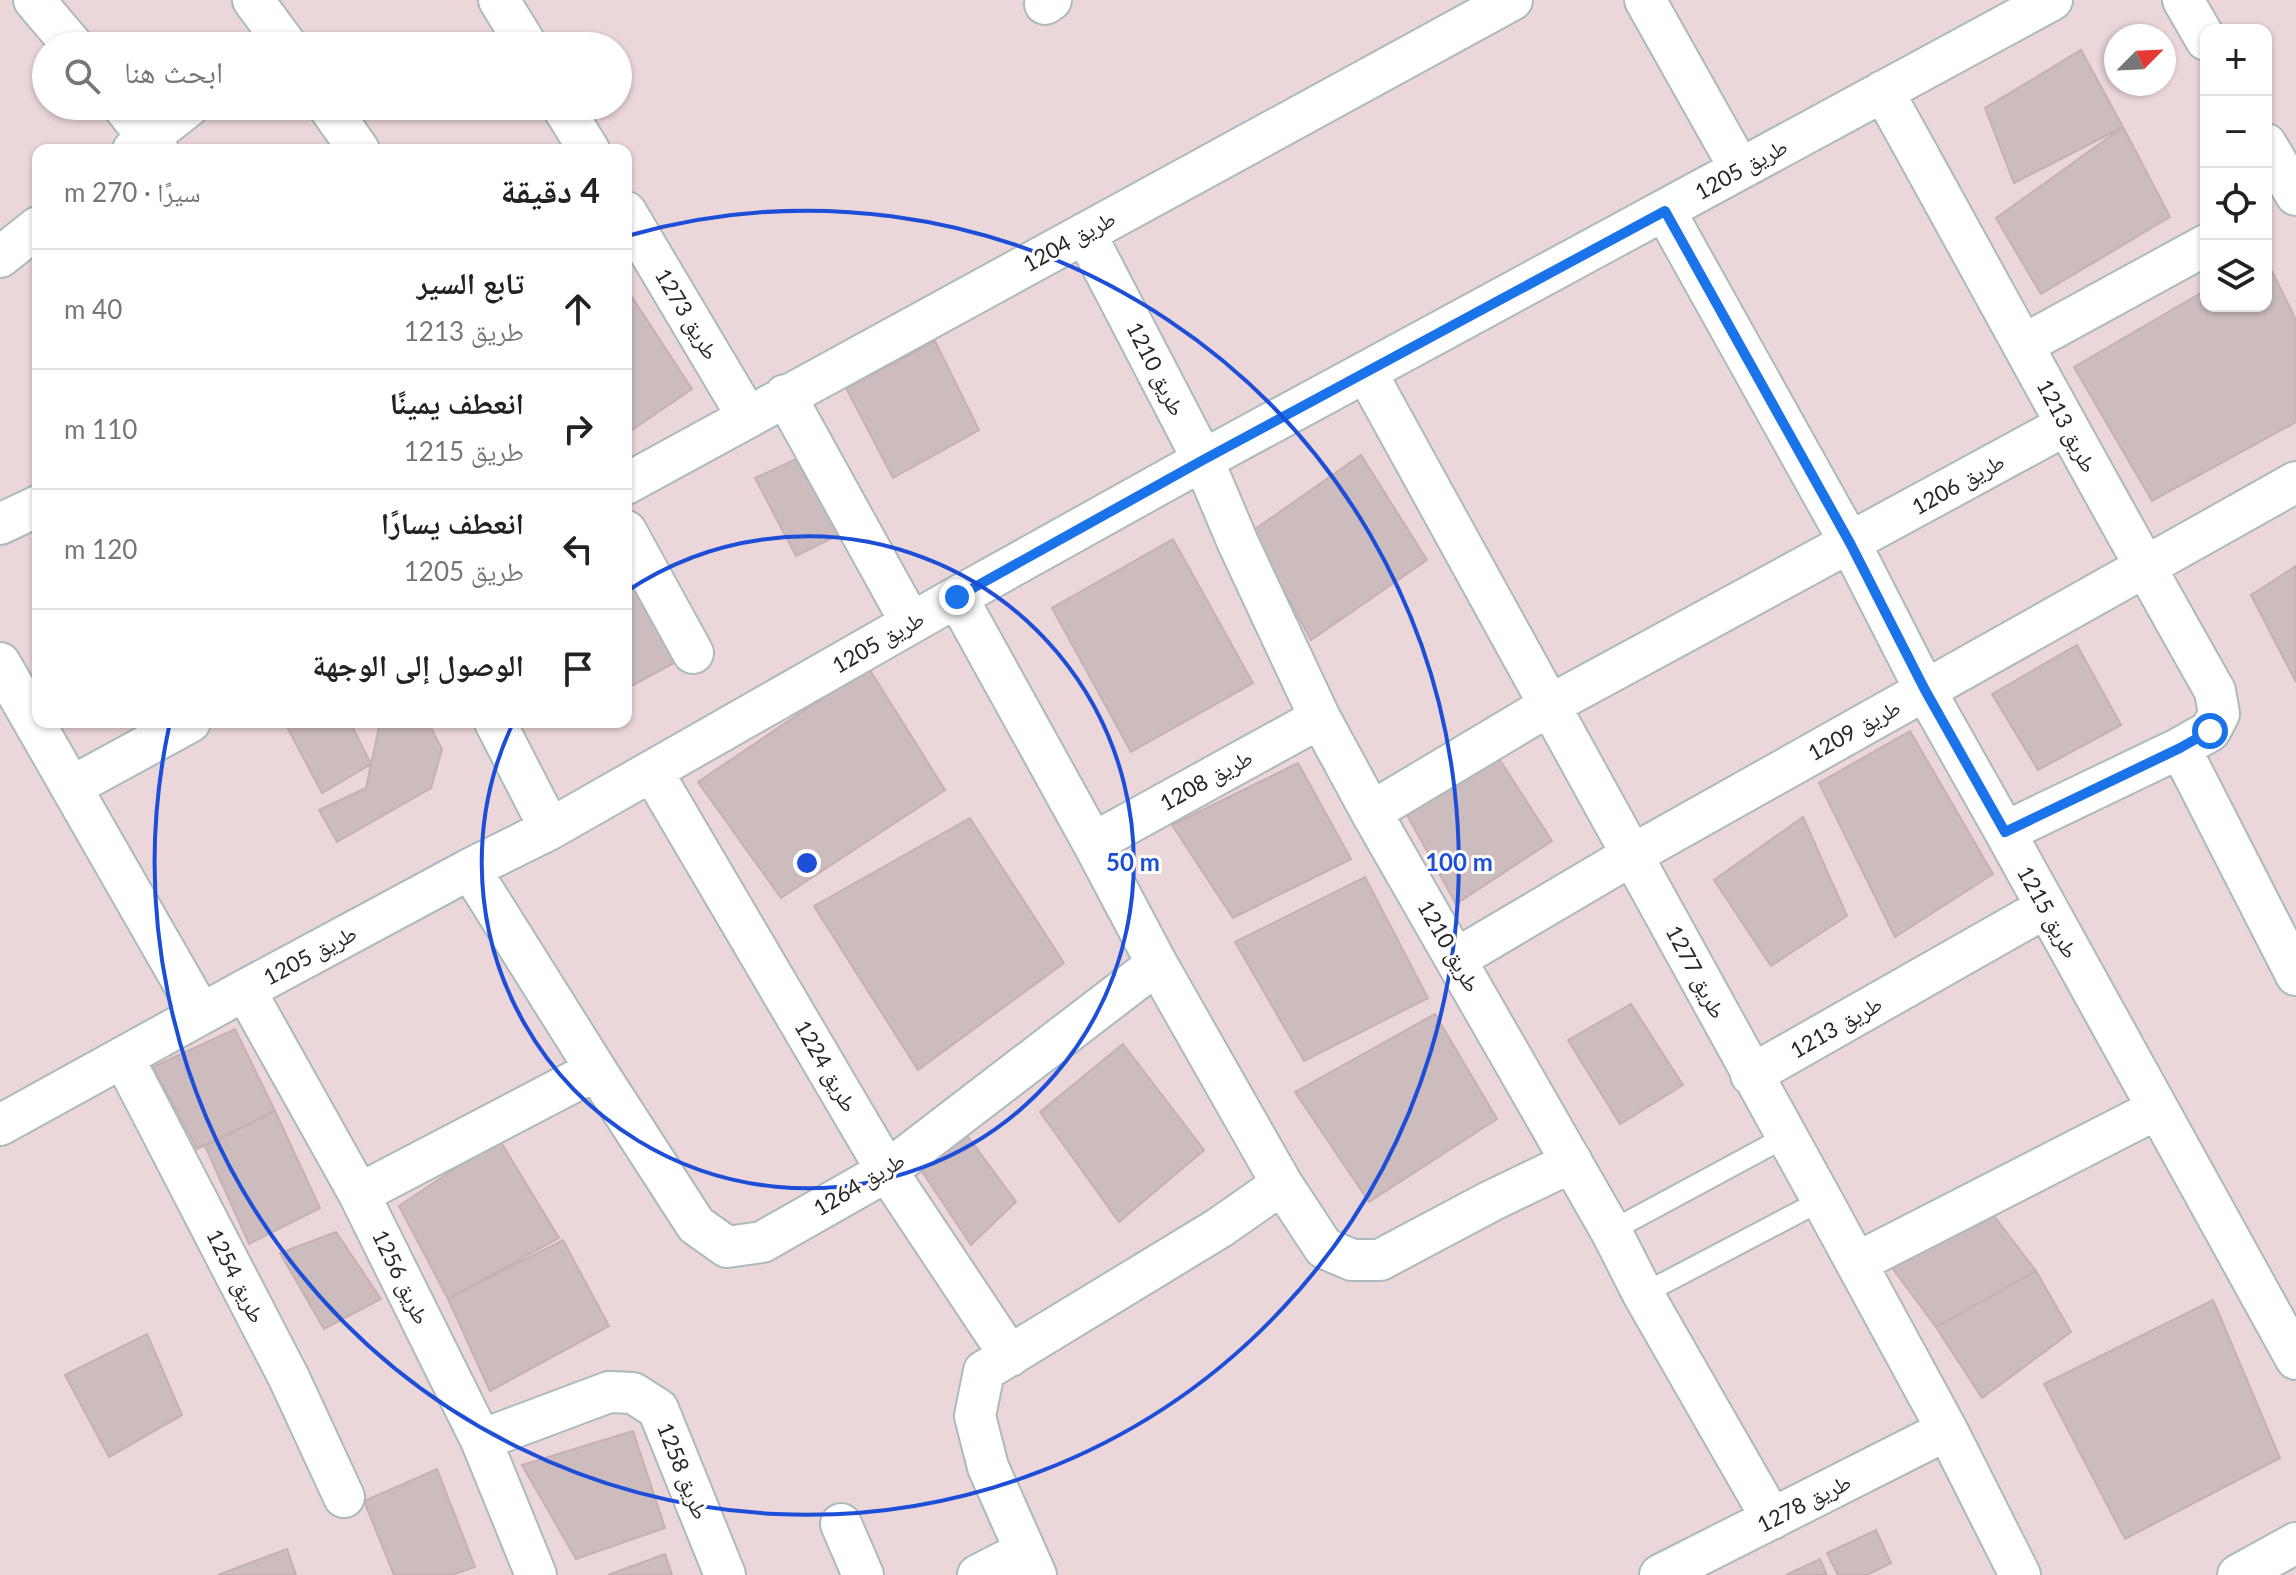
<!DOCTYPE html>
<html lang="ar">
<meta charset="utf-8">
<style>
:root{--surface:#fff;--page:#f2f2f2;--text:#222;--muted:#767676;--line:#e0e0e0}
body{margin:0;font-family:Lato,"Noto Naskh Arabic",sans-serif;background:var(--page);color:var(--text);direction:rtl}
.controls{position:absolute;right:24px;top:24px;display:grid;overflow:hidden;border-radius:16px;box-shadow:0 2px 6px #0004}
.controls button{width:72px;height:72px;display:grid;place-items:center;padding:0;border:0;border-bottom:2px solid var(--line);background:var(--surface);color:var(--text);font:40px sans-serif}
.compass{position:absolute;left:2104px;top:24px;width:72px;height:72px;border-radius:50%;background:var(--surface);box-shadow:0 2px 6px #0004;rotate:66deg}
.stop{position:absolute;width:24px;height:24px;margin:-18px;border:6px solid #1a73e8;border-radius:50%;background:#fff}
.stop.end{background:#1a73e8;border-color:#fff;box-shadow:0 2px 8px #0008}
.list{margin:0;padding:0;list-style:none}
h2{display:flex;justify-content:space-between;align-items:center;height:104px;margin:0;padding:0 32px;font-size:34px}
h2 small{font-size:26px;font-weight:400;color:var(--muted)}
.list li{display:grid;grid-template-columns:52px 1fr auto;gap:24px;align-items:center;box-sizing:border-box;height:120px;padding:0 32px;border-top:2px solid var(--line)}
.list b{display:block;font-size:30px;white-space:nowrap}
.list p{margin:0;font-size:26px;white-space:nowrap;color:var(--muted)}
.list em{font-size:26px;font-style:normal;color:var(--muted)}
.icon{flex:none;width:44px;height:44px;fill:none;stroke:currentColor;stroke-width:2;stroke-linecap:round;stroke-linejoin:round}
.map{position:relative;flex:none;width:2296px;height:1575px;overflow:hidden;direction:ltr}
.search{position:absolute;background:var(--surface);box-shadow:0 2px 6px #0004;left:32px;top:32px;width:600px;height:88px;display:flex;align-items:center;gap:20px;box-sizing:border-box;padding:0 28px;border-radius:44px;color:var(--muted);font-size:30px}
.panel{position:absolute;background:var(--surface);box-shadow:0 2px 6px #0004;left:32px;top:144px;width:600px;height:584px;border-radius:16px;direction:rtl}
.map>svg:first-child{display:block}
</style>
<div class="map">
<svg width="2296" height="1575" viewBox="0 0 2296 1575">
<rect width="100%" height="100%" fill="#ebd6d9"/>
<!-- building -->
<path fill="#ccbcbd" stroke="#c6b0b1" stroke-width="2" d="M2081,50L2123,127L2014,183L1985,108Z
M2123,127L2170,217L2041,294L1996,218Z
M2266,259L2296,320V422L2152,501L2074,367L2206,290V306H2266Z
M626,288L692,389L626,434Z
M935,341L979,430L893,478L846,388Z
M1361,455L1427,560L1311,640L1251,532Z
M796,459L840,534L796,556L755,478Z
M1173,539L1253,683L1131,752L1052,608Z
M626,556L681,659L626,689Z
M2296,566V682L2251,595Z
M2077,645L2121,725L2038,770L1992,694Z
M868,667L945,790L781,898L698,782Z
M292,722H350L371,764L322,793L286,725Z
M386,722H428L442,749L431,788L337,842L319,810L366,788L379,727Z
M1910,731L1993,874L1895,937L1819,783Z
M1498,757L1552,841L1456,904L1407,815Z
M1298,763L1351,859L1233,918L1172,825Z
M1803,817L1847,916L1771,966L1714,880Z
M970,818L1064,963L918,1070L814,906Z
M1365,877L1428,998L1304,1061L1235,942Z
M1631,1004L1683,1085L1620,1124L1568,1040Z
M1435,1014L1497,1119L1369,1202L1295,1092Z
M235,1029L275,1111L197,1149L153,1067Z
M1123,1044L1204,1150L1119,1222L1040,1112Z
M275,1111L320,1208L249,1244L205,1146Z
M963,1130L1016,1202L971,1245L919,1167Z
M499,1139L559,1238L448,1299L399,1206Z
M1988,1208L2036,1271L1936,1327L1885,1258Z
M336,1232L381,1299L324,1329L280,1253Z
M563,1240L609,1326L490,1391L448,1299Z
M2036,1271L2071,1332L1982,1398L1936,1327Z
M2213,1300L2280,1458L2125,1539L2044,1384Z
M147,1334L182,1415L109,1457L65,1375Z
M633,1431L665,1528L576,1559L522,1465Z
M437,1469L475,1567L452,1575H394L364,1501Z
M1876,1530L1891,1563L1867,1575H1838L1827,1553Z
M287,1549L296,1575H218Z
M665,1554L672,1575H608Z
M1820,1559L1827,1575H1786Z"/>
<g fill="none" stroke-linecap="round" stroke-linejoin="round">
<!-- service casing -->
<g stroke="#aababd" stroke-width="24">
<path id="service" d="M1611,1231L1787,1136
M1643,1294L1822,1200"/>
</g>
<!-- minor casing -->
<g stroke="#aababd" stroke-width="44">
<path id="minor" d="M34,0L73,46
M253,0L287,46
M499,0L527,46
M1645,0L1740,169
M2183,0L2206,40
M1045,4L1051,0
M1883,91C1994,291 2102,492 2215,691L2219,714L2210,731L2180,748L2005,832
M123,106L158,150
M328,106L359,150
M562,106L589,150
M2266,144L2296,195
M133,150L189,106
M1665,211L1850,543L1925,690L2005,832L2296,1359
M626,212L747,416
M1085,233L1203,460L1238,543L1320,718L1371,812L1611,1231L1643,1294L1772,1519
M0,257L38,227
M2023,345L2206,245
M1366,372L1822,1200L1947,1430L2020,1575
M785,395L911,623
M626,484L1512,0
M0,524L38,506
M626,531L693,653
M957,597L1093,843L1157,964L1282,1184L1324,1248L1352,1260H1380L1491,1201L1572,1162
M0,663L201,1014
M495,722L550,829
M2180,748L2296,975
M652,771L887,1171L1010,1356
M71,787L190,722
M1371,812L1550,705L2066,425
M1093,843L1320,718
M470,869L596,1070L696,1225L727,1247L762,1242L887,1171L1157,964
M1456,959L1632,855L2296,482
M245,990L359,1194L481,1440L536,1575
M123,1057L289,1378L344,1497
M1751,1075L2045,908
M0,1125L245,990L470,869L550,829L957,597L1203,460L2052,0
M359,1194L596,1070
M1856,1263L2157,1109
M481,1440L609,1392L633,1393L658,1409L725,1575
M841,1524L863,1575
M978,1575L1025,1551
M1036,1575L988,1467L975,1416L984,1371L1219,1228L1282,1184
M1660,1575L1947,1430
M2238,1575L2296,1543"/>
</g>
<!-- service -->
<use href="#service" stroke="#fff" stroke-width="20"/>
<!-- minor -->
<use href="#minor" stroke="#fff" stroke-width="40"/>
</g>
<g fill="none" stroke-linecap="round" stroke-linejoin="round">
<!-- route -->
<path stroke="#1a73e8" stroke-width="10" d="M957,597L1203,460L1665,211L1850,543L1925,690L2005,832L2180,748L2210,731"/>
</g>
<!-- distance rings -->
<g fill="none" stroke="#1d4ed8" stroke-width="4">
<path d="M627 591A326 326 0 1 1 513 723"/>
<path d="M627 236A652 652 0 1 1 169 727"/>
</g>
<g text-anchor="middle" stroke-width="6" stroke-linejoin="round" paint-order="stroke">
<!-- street labels -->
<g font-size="22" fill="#272727" stroke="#fff">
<text transform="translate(1741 169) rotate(-29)" y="8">طريق 1205</text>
<text transform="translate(1069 241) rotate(-29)" y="8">طريق 1204</text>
<text transform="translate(687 314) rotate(59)" y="8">طريق 1273</text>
<text transform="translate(1156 369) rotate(63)" y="8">طريق 1210</text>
<text transform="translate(2067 426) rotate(62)" y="8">طريق 1213</text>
<text transform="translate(1958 484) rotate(-29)" y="8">طريق 1206</text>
<text transform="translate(878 642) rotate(-30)" y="8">طريق 1205</text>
<text transform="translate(1854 730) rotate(-29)" y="8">طريق 1209</text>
<text transform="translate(1206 780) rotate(-29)" y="8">طريق 1208</text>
<text transform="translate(2048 912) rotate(61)" y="8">طريق 1215</text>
<text transform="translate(1449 946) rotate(60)" y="8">طريق 1210</text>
<text transform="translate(310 955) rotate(-28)" y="8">طريق 1205</text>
<text transform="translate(1696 972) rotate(62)" y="8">طريق 1277</text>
<text transform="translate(1836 1027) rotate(-30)" y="8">طريق 1213</text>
<text transform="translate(826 1066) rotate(60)" y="8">طريق 1224</text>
<text transform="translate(859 1184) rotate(-31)" y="8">طريق 1264</text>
<text transform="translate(236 1276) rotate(63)" y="8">طريق 1254</text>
<text transform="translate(401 1277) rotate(64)" y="8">طريق 1256</text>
<text transform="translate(683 1471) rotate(68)" y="8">طريق 1258</text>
<text transform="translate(1804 1503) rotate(-27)" y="8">طريق 1278</text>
</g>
</g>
<circle cx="807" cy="863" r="12" fill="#1d4ed8" stroke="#fff" stroke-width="4"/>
<g font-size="24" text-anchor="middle" font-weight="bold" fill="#1d4ed8" stroke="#fff" stroke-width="6" stroke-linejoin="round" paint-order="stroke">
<text x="1133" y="871">50 m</text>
<text x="1459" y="871">100 m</text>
</g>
</svg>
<div class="controls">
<button>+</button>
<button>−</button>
<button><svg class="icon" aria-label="locate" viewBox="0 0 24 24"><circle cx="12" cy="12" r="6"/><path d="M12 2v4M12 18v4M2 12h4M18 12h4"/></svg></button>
<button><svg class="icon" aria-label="layers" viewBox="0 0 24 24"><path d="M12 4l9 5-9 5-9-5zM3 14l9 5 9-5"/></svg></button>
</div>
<svg class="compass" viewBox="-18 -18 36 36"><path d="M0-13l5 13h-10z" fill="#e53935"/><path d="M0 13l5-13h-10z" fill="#767676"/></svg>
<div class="stop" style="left:2210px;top:731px"></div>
<div class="stop end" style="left:957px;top:597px"></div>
<div class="search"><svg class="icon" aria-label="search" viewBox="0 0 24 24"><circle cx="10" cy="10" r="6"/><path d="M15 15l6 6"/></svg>ابحث هنا</div>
<section class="panel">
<h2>4 دقيقة<small>سيرًا · 270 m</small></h2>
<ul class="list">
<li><svg class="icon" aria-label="ahead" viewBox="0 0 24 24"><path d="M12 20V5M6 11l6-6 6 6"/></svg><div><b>تابع السير</b><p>طريق 1213</p></div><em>40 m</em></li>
<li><svg class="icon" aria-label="right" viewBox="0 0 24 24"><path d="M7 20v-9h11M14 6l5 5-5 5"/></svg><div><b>انعطف يمينًا</b><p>طريق 1215</p></div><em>110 m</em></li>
<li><svg class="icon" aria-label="left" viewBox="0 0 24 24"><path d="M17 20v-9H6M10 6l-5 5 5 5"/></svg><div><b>انعطف يسارًا</b><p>طريق 1205</p></div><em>120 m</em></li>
<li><svg class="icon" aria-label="arrive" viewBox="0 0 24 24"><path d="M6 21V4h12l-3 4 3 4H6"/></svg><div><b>الوصول إلى الوجهة</b></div></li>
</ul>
</section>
</div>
